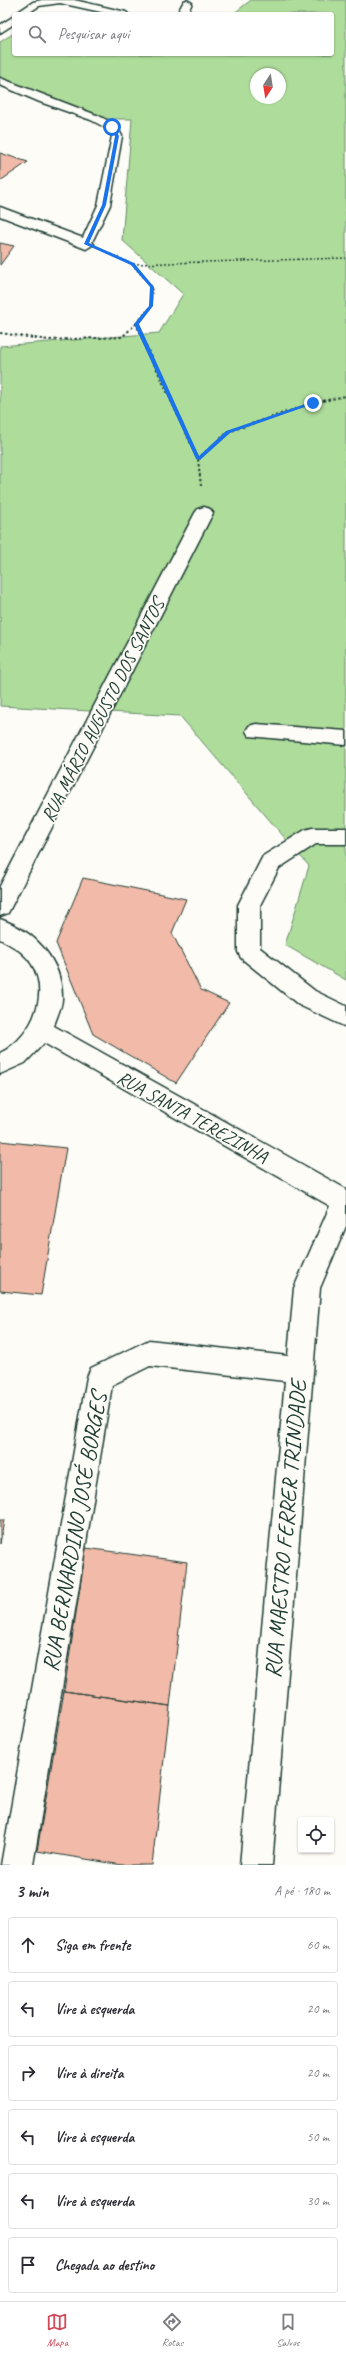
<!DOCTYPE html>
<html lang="pt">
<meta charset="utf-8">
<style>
:root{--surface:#fff;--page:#f7f7f7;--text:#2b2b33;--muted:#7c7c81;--line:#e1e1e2;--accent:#d1495b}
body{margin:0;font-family:Caveat,sans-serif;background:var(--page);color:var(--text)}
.controls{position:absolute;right:12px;bottom:12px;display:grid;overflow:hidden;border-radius:4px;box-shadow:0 1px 3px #0004}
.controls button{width:36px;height:36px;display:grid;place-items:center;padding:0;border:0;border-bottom:1px solid var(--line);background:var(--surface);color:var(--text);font:20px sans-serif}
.compass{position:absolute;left:250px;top:68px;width:36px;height:36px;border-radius:50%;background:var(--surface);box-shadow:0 1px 3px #0004;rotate:192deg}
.stop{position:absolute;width:12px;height:12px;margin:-9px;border:3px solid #1a73e8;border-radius:50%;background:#fff}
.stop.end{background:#1a73e8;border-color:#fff;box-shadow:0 1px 4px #0008}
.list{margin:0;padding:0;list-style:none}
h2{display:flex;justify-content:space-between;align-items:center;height:52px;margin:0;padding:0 16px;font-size:17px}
h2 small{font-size:13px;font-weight:400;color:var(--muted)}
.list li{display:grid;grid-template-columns:26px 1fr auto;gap:12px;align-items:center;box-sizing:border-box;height:56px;margin:0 8px 8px;padding:0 8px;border:1px solid var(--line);border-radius:4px}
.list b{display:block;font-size:15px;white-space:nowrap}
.list em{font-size:13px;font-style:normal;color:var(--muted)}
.icon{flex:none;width:22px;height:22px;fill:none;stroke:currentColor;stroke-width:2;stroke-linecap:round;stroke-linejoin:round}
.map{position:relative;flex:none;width:346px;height:1865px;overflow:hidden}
.search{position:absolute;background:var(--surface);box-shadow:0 1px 3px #0004;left:12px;right:12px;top:12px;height:44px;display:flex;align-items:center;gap:10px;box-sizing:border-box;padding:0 14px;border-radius:4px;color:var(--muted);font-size:15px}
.sheet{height:436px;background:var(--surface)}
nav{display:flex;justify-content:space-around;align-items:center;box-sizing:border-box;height:56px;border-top:1px solid var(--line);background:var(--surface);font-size:11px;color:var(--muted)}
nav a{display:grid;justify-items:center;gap:2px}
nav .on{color:var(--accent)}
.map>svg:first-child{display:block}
</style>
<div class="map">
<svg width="346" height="1865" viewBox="0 0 346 1865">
<rect width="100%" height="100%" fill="#fdfcf7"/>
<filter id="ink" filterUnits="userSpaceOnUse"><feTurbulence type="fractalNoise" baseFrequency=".025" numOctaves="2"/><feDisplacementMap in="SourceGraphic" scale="8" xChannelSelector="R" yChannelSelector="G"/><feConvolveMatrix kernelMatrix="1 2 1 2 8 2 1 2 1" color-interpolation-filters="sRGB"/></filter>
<g filter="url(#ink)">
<!-- green -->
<path fill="#aedc9b" stroke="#668c68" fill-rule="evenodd" d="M251,0H346V980L285,945L309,866L180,716L0,706V346L159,333L183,294L122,240L132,119H85L0,84V42L14,33V54H332V14H233ZM256,74H280V98H256Z"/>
<!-- building -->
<path fill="#f2baa8" stroke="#1f3d34" d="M0,153L28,162L0,181Z
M0,243L14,246L0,265Z
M83,878L186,899L172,933L201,990L229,1003L176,1083L93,1034L56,943Z
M0,1141L66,1148L41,1295L0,1291Z
M0,1520H4L0,1544Z
M86,1548L187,1562L170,1706L64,1691Z
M64,1691L170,1706L152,1865H122L37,1851Z"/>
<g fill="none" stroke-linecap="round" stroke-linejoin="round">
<!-- service casing -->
<g stroke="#1f3d34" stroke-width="3">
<path id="service" d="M42,0H74L126,12L128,14H110L60,3L39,6L27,14H15L33,2Z
M187,0L192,3L187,14H177L184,1Z
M14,16V24L0,33V25Z
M0,78L99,116L116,125L122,136L110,205L90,246L86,247L80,244L98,205L112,136L108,129L91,120L40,102L0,85Z"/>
</g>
<!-- minor casing -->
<g stroke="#1f3d34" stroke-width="3">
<path id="minor" d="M0,207L91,241L94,244L86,249L81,247L0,216Z
M204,507L210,509L213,513L8,913L0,916V886L195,513L198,509Z
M256,724L346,731V745L249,736L246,731L249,726Z
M312,828H346V844H316L279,868L260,905V948L315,991L346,1006V1027L299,1005L241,958L238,952V905L263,856L305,830Z
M0,919C35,931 63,961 62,999C62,1007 56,1018 54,1026L346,1189V1226L320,1288L272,1865H240L285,1381L150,1366L112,1385L33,1865H1L87,1377L91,1368L149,1340L288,1356L294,1288L330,1206L44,1043L25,1063L0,1074V1053C36,1036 56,981 21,952C15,947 7,943 0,939Z"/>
</g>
<!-- path-far1 -->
<path stroke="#1f3d34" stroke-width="1.5" stroke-dasharray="2 2" stroke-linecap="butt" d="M110,254L132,264L152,287L151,306L139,320
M133,264L346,258"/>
<!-- path -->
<path stroke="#1f3d34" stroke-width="2" stroke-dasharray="2.5 2.5" stroke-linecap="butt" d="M140,319L136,324L198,459L201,486
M0,333L48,340L122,337L136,324
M198,459L228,432L313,403L346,396"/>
<!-- service -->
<use href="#service" fill="#fdfcf7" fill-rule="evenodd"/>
<!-- minor -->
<use href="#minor" fill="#fdfcf7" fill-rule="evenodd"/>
</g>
</g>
<!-- route -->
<path fill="#1a73e8" d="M111,126H114L119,136L106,205L89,243L134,263L154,287L153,306L139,324L199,456L226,431L311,402L316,403L230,433L200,460L196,459L134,324L149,306L150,287L131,265L84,244L102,205L115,136Z"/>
<g text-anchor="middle" stroke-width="3.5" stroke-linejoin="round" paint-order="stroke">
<!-- street labels -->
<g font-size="19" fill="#1f3d34" stroke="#fdfcf7">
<text transform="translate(102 710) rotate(-63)" y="7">RUA MÁRIO AUGUSTO DOS SANTOS</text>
<text transform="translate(193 1116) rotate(29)" y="7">RUA SANTA TEREZINHA</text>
</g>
<!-- near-street labels -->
<g font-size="23" fill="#1f3d34" stroke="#fdfcf7">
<text transform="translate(285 1529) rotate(-85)" y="8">RUA MAESTRO FERRER TRINDADE</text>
<text transform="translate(74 1532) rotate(-80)" y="8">RUA BERNARDINO JOSÉ BORGES</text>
</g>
</g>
</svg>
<div class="controls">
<button><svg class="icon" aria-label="locate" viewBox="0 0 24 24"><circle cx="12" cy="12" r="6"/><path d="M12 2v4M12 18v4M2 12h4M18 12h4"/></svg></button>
</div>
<svg class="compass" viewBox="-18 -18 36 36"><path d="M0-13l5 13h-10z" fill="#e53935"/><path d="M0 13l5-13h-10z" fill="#7c7c81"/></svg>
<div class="stop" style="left:112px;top:127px"></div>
<div class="stop end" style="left:313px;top:403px"></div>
<div class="search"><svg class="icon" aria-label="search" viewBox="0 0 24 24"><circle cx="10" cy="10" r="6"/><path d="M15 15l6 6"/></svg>Pesquisar aqui</div>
</div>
<section class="sheet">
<h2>3 min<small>A pé · 180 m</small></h2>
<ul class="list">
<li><svg class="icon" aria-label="ahead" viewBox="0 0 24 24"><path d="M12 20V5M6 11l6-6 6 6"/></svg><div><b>Siga em frente</b></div><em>60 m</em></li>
<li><svg class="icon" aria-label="left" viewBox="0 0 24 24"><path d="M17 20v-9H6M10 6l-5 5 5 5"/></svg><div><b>Vire à esquerda</b></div><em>20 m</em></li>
<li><svg class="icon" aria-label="right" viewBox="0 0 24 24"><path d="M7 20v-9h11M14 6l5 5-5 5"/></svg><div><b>Vire à direita</b></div><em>20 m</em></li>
<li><svg class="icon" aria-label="left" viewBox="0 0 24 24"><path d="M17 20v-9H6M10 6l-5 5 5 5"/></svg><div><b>Vire à esquerda</b></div><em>50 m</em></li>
<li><svg class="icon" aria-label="left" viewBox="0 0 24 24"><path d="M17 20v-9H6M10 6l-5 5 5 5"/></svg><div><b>Vire à esquerda</b></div><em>30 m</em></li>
<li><svg class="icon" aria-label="arrive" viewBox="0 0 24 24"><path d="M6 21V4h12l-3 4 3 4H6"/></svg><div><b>Chegada ao destino</b></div></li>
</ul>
</section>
<nav>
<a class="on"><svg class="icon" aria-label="map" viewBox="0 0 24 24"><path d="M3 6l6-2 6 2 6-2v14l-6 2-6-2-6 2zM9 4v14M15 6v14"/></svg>Mapa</a>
<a><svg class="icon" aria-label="directions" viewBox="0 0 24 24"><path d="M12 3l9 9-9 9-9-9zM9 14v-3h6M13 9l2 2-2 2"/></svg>Rotas</a>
<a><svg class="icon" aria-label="saved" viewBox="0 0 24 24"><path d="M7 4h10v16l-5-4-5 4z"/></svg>Salvos</a>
</nav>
